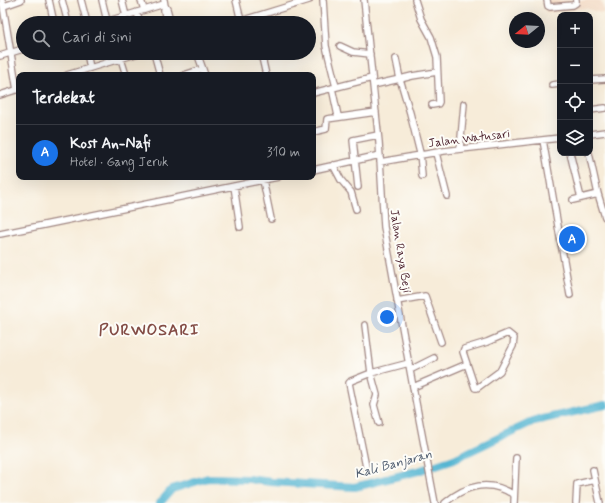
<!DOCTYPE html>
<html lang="id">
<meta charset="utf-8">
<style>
:root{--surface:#171b24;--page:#20242c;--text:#f1f3f6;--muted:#9ea1a6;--line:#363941;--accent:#1a73e8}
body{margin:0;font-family:Mynerve,sans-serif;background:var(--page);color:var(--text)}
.controls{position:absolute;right:12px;top:12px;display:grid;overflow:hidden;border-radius:8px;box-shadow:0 4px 16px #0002}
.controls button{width:36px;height:36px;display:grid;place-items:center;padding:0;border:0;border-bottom:1px solid var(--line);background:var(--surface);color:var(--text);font:20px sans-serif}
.compass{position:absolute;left:509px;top:12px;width:36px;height:36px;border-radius:50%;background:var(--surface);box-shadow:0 4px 16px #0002;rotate:252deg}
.you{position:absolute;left:387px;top:317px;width:14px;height:14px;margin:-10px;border:3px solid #fff;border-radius:50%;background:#1a73e8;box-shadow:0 0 0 6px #1a73e833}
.badge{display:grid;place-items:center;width:26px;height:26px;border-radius:50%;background:var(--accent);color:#fff;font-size:13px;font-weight:700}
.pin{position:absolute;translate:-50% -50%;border:2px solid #fff;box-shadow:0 1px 4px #0006}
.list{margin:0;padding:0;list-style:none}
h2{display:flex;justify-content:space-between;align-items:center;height:52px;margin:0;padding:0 16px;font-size:17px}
h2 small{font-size:13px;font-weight:400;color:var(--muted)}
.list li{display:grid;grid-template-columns:26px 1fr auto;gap:12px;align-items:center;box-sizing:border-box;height:56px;padding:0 16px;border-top:1px solid var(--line)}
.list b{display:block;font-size:15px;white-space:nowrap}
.list p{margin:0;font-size:13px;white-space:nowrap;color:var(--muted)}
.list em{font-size:13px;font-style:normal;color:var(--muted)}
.icon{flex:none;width:22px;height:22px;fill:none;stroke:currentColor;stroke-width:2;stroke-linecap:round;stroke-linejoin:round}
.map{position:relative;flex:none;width:605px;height:503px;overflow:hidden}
.search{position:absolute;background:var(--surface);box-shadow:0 4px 16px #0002;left:16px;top:16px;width:300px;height:44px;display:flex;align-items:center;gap:10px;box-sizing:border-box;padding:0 14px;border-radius:22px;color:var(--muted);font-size:15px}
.panel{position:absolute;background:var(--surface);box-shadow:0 4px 16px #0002;left:16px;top:72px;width:300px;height:108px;border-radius:8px}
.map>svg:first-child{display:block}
</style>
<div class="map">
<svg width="605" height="503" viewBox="0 0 605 503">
<rect width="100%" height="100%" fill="#fdfcf7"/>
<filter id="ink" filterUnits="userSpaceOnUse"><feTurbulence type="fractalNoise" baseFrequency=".025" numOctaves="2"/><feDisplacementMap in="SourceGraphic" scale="8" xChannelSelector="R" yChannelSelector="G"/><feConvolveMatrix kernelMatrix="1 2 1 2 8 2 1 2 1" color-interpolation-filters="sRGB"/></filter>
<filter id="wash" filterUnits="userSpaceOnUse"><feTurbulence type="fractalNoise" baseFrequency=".012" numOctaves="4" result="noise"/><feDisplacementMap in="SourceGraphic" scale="16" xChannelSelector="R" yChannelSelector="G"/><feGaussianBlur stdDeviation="0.9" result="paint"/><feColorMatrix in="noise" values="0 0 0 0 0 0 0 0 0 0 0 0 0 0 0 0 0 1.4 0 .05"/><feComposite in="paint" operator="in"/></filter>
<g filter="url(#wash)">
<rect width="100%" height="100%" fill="#f7ecd9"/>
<!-- built -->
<path fill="#f2d5bd" d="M545,0H600L605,12L601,13L585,8L546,12Z"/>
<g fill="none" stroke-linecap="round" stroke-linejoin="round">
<!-- river -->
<path stroke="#54b5d2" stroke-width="8" d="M160,503L172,489L208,478L249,479L271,482L355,487L418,471L454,459L534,421L605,405"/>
</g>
</g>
<g filter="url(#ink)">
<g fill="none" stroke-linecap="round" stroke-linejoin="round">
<!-- minor casing -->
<g stroke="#a08682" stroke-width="8">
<path id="minor" d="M2,0L17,90
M49,0L54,23
M62,0L68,23
M81,0L87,23
M102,0L107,21
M122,0L126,16
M141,0L144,10
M164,0L165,6L164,10L166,23
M236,0L241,21
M323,0L326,46L336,87
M364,0L379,142L384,227L413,387L435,503
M415,0L421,19L431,37L437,57L439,102L438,104L432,105
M547,0L548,6L550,7L573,5L576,3V0
M4,6L21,0
M165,6L167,9L171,23
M137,12L140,23
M102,23L164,4
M234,23L309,0
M340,46L353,52L370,54
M87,53L90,68
M154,53L160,75
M197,53L205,75
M261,53L266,75
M0,56L23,49
M121,59L126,75
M396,59L400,79L412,76L437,72
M67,75L139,53
M184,75L202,69
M590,80L605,79
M373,85L400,79L410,113L420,153L422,176
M552,85L560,84
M332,88L338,116
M313,93L372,78
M0,95L19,89
M590,110L605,108
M313,132L326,129L327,119L376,112
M590,134L605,132
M543,140L570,295
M460,149L464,104
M436,153L447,196
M570,153L581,198
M589,153L598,194L605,217
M380,162L444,151L560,138
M333,165L341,180L351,192L356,209
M313,170L380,155
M263,180L271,219
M234,186L240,227
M358,187L353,140L378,135
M573,200L598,194
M0,234L278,177
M397,301L425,296L441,342
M365,325L371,373L377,395L374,405L379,423
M410,370L434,358
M413,387L467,364L475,388H477L500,371L513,346L514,338L508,333L487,342L464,349L463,352L467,364
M366,467L349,383L351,381L371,373L409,363
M593,470L600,503
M445,503C466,485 490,479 514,495
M514,503L516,458
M576,503L577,484L595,480"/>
</g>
<!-- minor -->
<use href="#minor" stroke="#fff" stroke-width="5.5"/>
</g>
</g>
<g text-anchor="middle" stroke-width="4" stroke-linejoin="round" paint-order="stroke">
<!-- street labels -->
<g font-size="12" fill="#4a1f2b" stroke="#fdfcf7">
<text transform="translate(469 138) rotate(-7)" y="4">Jalan Watusari</text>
<text transform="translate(401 251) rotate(81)" y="4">Jalan Raya Beji</text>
</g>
<!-- water labels -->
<g font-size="13" font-style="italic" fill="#4e5b6e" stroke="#fdfcf7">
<text transform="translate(393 463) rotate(-15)" y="5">Kali Banjaran</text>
</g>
<!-- district labels -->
<g font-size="16" font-weight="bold" letter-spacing="1" fill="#834c45" stroke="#fdfcf7">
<text x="149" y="335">PURWOSARI</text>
</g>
</g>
</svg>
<div class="controls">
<button>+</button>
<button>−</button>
<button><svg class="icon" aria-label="locate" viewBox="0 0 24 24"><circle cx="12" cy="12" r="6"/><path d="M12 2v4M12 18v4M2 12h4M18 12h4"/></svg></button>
<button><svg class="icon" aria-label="layers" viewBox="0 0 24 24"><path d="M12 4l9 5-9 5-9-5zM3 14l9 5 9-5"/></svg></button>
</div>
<svg class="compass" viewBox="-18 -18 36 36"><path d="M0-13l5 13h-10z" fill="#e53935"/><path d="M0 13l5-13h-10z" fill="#9ea1a6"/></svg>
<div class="you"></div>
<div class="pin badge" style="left:572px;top:239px">A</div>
<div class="search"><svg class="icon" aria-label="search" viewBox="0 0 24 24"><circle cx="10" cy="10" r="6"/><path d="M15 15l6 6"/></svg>Cari di sini</div>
<section class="panel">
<h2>Terdekat<small></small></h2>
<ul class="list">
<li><span class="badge">A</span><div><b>Kost An-Nafi</b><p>Hotel · Gang Jeruk</p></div><em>310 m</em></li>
</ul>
</section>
</div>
